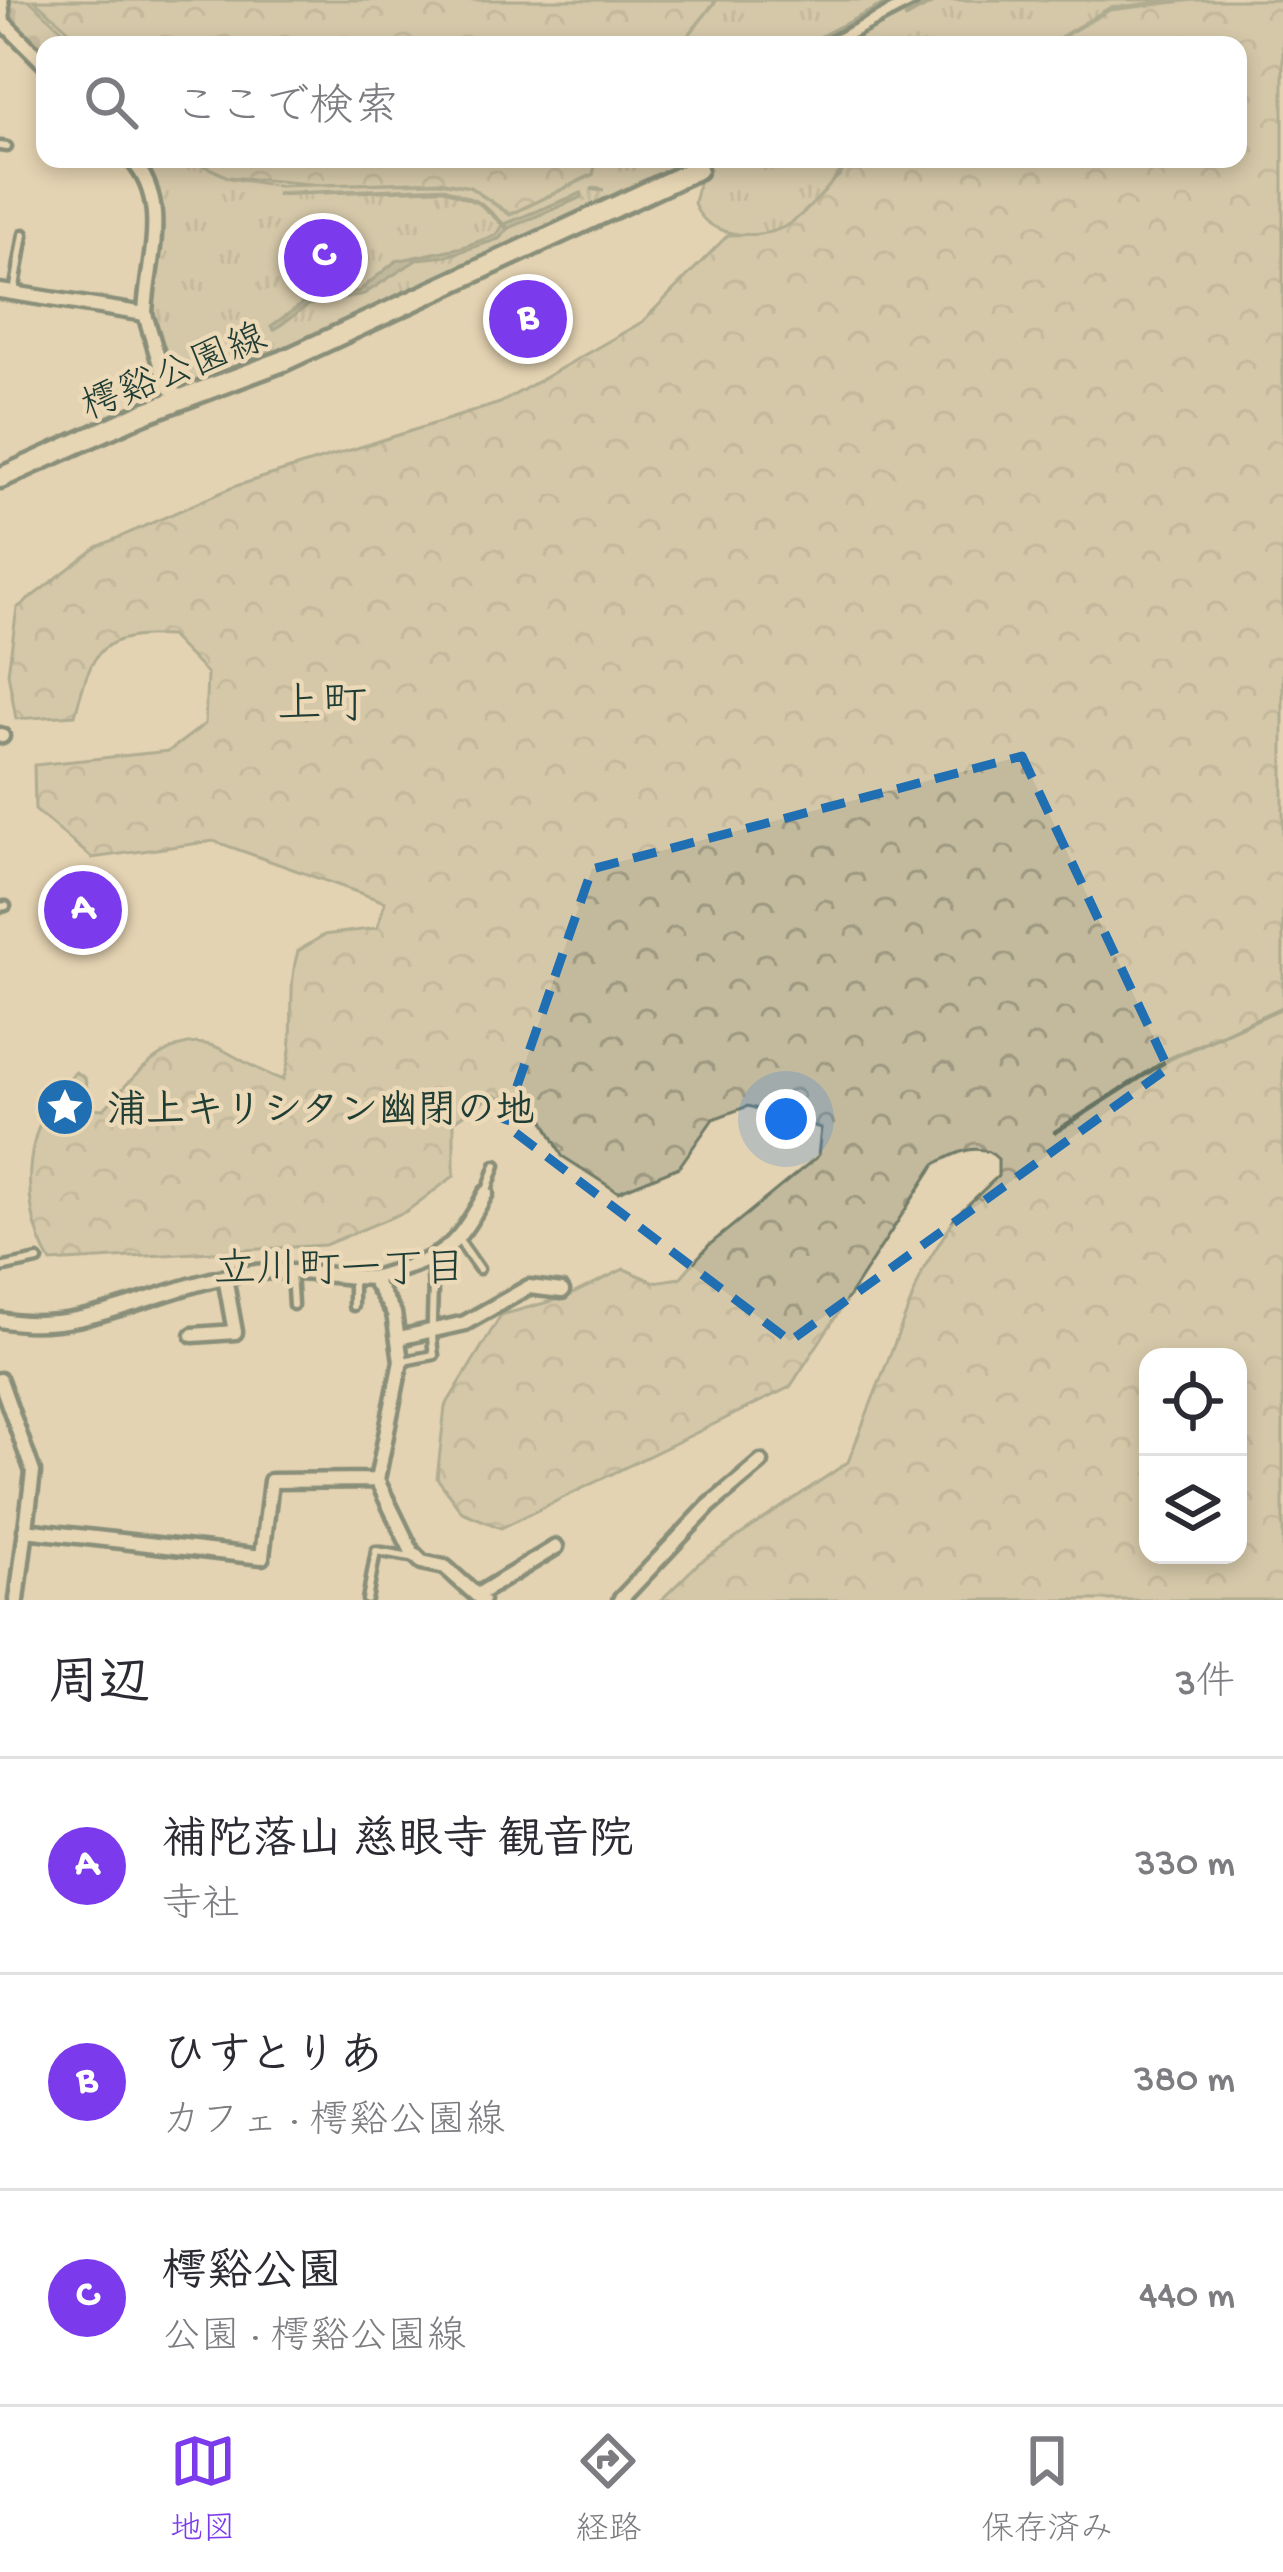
<!DOCTYPE html>
<html lang="ja">
<meta charset="utf-8">
<style>
:root{--surface:#fff;--page:#f7f7f7;--text:#2b2b33;--muted:#7c7c81;--line:#e1e1e2;--accent:#7c3aed}
body{margin:0;font-family:"Gochi Hand","Klee One",sans-serif;background:var(--page);color:var(--text)}
.controls{position:absolute;right:36px;bottom:36px;display:grid;overflow:hidden;border-radius:24px;box-shadow:0 6px 18px #0003}
.controls button{width:108px;height:108px;display:grid;place-items:center;padding:0;border:0;border-bottom:3px solid var(--line);background:var(--surface);color:var(--text);font:60px sans-serif}
.you{position:absolute;left:786px;top:1119px;width:42px;height:42px;margin:-30px;border:9px solid #fff;border-radius:50%;background:#1a73e8;box-shadow:0 0 0 18px #1a73e833}
.badge{display:grid;place-items:center;width:78px;height:78px;border-radius:50%;background:var(--accent);color:#fff;font-size:39px;font-weight:700}
.pin{position:absolute;translate:-50% -50%;border:6px solid #fff;box-shadow:0 3px 12px #0006}
.list{margin:0;padding:0;list-style:none}
h2{display:flex;justify-content:space-between;align-items:center;height:156px;margin:0;padding:0 48px;font-size:51px}
h2 small{font-size:39px;font-weight:400;color:var(--muted)}
.list li{display:grid;grid-template-columns:78px 1fr auto;gap:36px;align-items:center;box-sizing:border-box;height:216px;padding:0 48px;border-top:3px solid var(--line)}
.list b{display:block;font-size:45px;white-space:nowrap}
.list p{margin:0;font-size:39px;white-space:nowrap;color:var(--muted)}
.list em{font-size:39px;font-style:normal;color:var(--muted)}
.icon{flex:none;width:66px;height:66px;fill:none;stroke:currentColor;stroke-width:2;stroke-linecap:round;stroke-linejoin:round}
.map{position:relative;flex:none;width:1283px;height:1600px;overflow:hidden}
.search{position:absolute;background:var(--surface);box-shadow:0 6px 18px #0003;left:36px;right:36px;top:36px;height:132px;display:flex;align-items:center;gap:30px;box-sizing:border-box;padding:0 42px;border-radius:24px;color:var(--muted);font-size:45px}
.sheet{height:804px;background:var(--surface)}
nav{display:flex;justify-content:space-around;align-items:center;box-sizing:border-box;height:168px;border-top:3px solid var(--line);background:var(--surface);font-size:33px;color:var(--muted)}
nav a{display:grid;justify-items:center;gap:6px}
nav .on{color:var(--accent)}
.map>svg:first-child{display:block}
</style>
<div class="map">
<svg width="1283" height="1600" viewBox="0 0 1283 1600">
<defs>
<pattern id="forest-crowns" width="20" height="18" patternUnits="userSpaceOnUse" patternTransform="scale(3)"><rect width="20" height="18" fill="#c3ba9d"/><path d="M2 6a3 3 0 1 1 6 0M12 15a3 3 0 1 1 6 0" fill="none" stroke="#9e9881"/></pattern>
<pattern id="cemetery-stones" width="16" height="16" patternUnits="userSpaceOnUse" patternTransform="scale(3)"><rect width="16" height="16" fill="#c3ba9d"/><path d="M2 7V4a2 2 0 0 1 4 0v3zM10 15v-3a2 2 0 0 1 4 0v3z" fill="#9e9881"/></pattern>
<pattern id="park-tufts" width="24" height="20" patternUnits="userSpaceOnUse" patternTransform="scale(3)"><rect width="24" height="20" fill="#c3ba9d"/><path d="M3 7l-1-3M5 7V3M7 7l1-3M15 17l-1-3M17 17v-4M19 17l1-3" fill="none" stroke="#9e9881"/></pattern>
<pattern id="water-waves" width="16" height="10" patternUnits="userSpaceOnUse" patternTransform="scale(3)"><rect width="16" height="10" fill="#969780"/><path d="M0 5q4-4 8 0t8 0" fill="none" stroke="#7a7c6a"/></pattern>
</defs>
<rect width="100%" height="100%" fill="#e4d3b2"/>
<filter id="ink" filterUnits="userSpaceOnUse"><feTurbulence type="fractalNoise" baseFrequency=".00833" numOctaves="2"/><feDisplacementMap in="SourceGraphic" scale="24" xChannelSelector="R" yChannelSelector="G"/><feConvolveMatrix kernelMatrix="1 2 1 2 8 2 1 2 1" color-interpolation-filters="sRGB"/></filter>
<g filter="url(#ink)">
<!-- forest -->
<path fill="url(#forest-crowns)" stroke="#717c68" stroke-width="3" fill-rule="evenodd" d="M34,0H716L681,45H108L93,36L77,37Z
M1194,0H1283V1600H661L699,1563L848,1462L924,1268L956,1216L998,1176V1159C980,1140 955,1153 935,1164L790,1387L501,1528L462,1512L437,1478L445,1407L501,1315L566,1297L624,1269L654,1282L680,1278L709,1245L818,1156L821,1128L748,1106L713,1119L679,1167L618,1192L562,1156L538,1109L493,1095L454,1121V1176L407,1211L325,1245L51,1262C17,1206 22,1117 76,1072L85,1078L91,1108L104,1109C133,1078 174,1024 223,1050C244,1061 260,1072 283,1080C299,1037 285,994 298,951L324,935L377,928L385,902L214,841L92,858L35,810L34,765L169,751L205,724L207,674L170,636C98,634 93,649 75,715L16,719L8,673L17,608L97,547L236,486L500,403L642,322L728,235C786,234 781,232 819,194C833,180 841,178 850,159H1238V45H1048L1110,10ZM1148,1357H1238V1555H1148Z
M191,159H597L593,174L510,214L470,187L440,181L322,185L230,177L223,202L162,219L226,176Z"/>
<!-- cemetery -->
<path fill="url(#cemetery-stones)" stroke="#717c68" stroke-width="3" d="M7,0H29L74,40L103,45H45V57L9,19Z"/>
<!-- park -->
<path fill="url(#park-tufts)" stroke="#717c68" stroke-width="3" d="M717,0H1178L1109,8L1047,45H681Z
M144,159H189L230,178L278,186L439,182L469,187L510,215L593,175L597,159H847C839,178 803,217 784,227C754,241 705,237 694,203L700,178L690,183L685,167L278,354L272,351L181,388C120,334 187,226 140,164Z"/>
<!-- water -->
<path fill="url(#water-waves)" stroke="#667362" stroke-width="3" d="M581,193L582,197L509,228L499,239L447,256L418,259L364,294L308,305L274,330L271,326L306,301L359,291L396,261L463,247L496,235L502,225Z
M77,878L89,888L90,909L80,937L73,935L78,900L73,895L62,909L65,937L57,946C48,912 47,916 59,882Z"/>
<g fill="none" stroke-linecap="round" stroke-linejoin="round">
<!-- stream -->
<path stroke="#667362" stroke-width="4.5" d="M906,17L937,0
M805,45L893,0
M593,189L602,190
M278,194L443,188L481,204L506,227
M1055,1132L1169,1059L1283,1007"/>
<!-- service casing -->
<g stroke="#1f3d34" stroke-width="15">
<path id="service" d="M0,146L7,147
M14,293L24,234
M0,907L6,906
M486,1193L496,1165
M460,1242L479,1269
M0,1268L38,1260
M291,1272L293,1305
M353,1306V1280
M403,1361L434,1355C428,1322 437,1292 430,1260
M367,1600L376,1551L417,1558"/>
</g>
<!-- pedestrian casing -->
<g stroke="#1f3d34" stroke-width="18">
<path id="pedestrian" d="M827,45L914,0"/>
</g>
<!-- minor casing -->
<g stroke="#1f3d34" stroke-width="21">
<path id="minor" d="M1,0L3,22L45,64
M0,291L145,314C147,261 172,203 131,159
M145,314L165,381L181,401
M0,735L2,736
M372,1278C440,1258 451,1257 486,1193
M0,1320C81,1336 156,1289 233,1275C280,1266 325,1276 372,1278L394,1313L401,1361L377,1480L412,1552L422,1562L445,1567L482,1600
M193,1335L235,1332L225,1277
M399,1338L465,1323L529,1287L562,1291
M0,1380L33,1472L17,1600
M25,1530L262,1557L271,1481L377,1480
M479,1594L556,1547
M620,1600L709,1506L761,1462"/>
</g>
<!-- secondary casing -->
<g stroke="#1f3d34" stroke-width="27">
<path id="secondary" d="M0,478L144,413L283,361L697,169"/>
</g>
<!-- service -->
<use href="#service" stroke="#ecd9b7" stroke-width="6"/>
<!-- pedestrian -->
<use href="#pedestrian" stroke="#ecd9b7" stroke-width="9"/>
<!-- minor -->
<use href="#minor" stroke="#ecd9b7" stroke-width="12"/>
<!-- secondary -->
<use href="#secondary" stroke="#ecd9b7" stroke-width="18"/>
</g>
</g>
<!-- marked area -->
<path d="M0 0H1283V1600H0ZM1022,756L1168,1068L790,1341L504,1124L592,869Z" fill="#e4d3b2" fill-opacity=".55" fill-rule="evenodd"/>
<path fill="none" stroke="#1f6fb2" stroke-width="9" stroke-dasharray="24 15" stroke-linejoin="round" d="M1022,756L1168,1068L790,1341L504,1124L592,869Z"/>
<!-- icons -->
<defs>
<g id="sight-disc" transform="scale(3)"><circle r="9.5" fill="#1f6fb2" stroke="#ecd9b7"/><path d="M0-6L1.8-2.2L6-1.7L2.9 1.2L3.7 5.4L0 3.3L-3.7 5.4L-2.9 1.2L-6-1.7L-1.8-2.2Z" fill="#fff"/></g>
</defs>
<g fill-rule="evenodd">
<use href="#sight-disc" x="65" y="1107"/>
</g>
<g text-anchor="middle" stroke-width="9" stroke-linejoin="round" paint-order="stroke">
<!-- street labels -->
<g font-size="39" fill="#1f3d34" stroke="#ecd9b7">
<text transform="translate(173 369) rotate(-22)" y="14">樗谿公園線</text>
</g>
<!-- poi labels -->
<g font-size="39" font-weight="bold" fill="#1f3d34" stroke="#ecd9b7" text-anchor="start">
<text x="107" y="1121">浦上キリシタン幽閉の地</text>
</g>
<!-- neighbourhood labels -->
<g font-size="42" fill="#1f3d34" stroke="#ecd9b7">
<text x="340" y="1281">立川町一丁目</text>
</g>
<!-- quarter labels -->
<g font-size="45" fill="#1f3d34" stroke="#ecd9b7">
<text x="322" y="717">上町</text>
</g>
</g>
</svg>
<div class="controls">
<button><svg class="icon" aria-label="locate" viewBox="0 0 24 24"><circle cx="12" cy="12" r="6"/><path d="M12 2v4M12 18v4M2 12h4M18 12h4"/></svg></button>
<button><svg class="icon" aria-label="layers" viewBox="0 0 24 24"><path d="M12 4l9 5-9 5-9-5zM3 14l9 5 9-5"/></svg></button>
</div>
<div class="you"></div>
<div class="pin badge" style="left:83px;top:910px">A</div>
<div class="pin badge" style="left:528px;top:319px">B</div>
<div class="pin badge" style="left:323px;top:258px">C</div>
<div class="search"><svg class="icon" aria-label="search" viewBox="0 0 24 24"><circle cx="10" cy="10" r="6"/><path d="M15 15l6 6"/></svg>ここで検索</div>
</div>
<section class="sheet">
<h2>周辺<small>3件</small></h2>
<ul class="list">
<li><span class="badge">A</span><div><b>補陀落山 慈眼寺 観音院</b><p>寺社</p></div><em>330 m</em></li>
<li><span class="badge">B</span><div><b>ひすとりあ</b><p>カフェ · 樗谿公園線</p></div><em>380 m</em></li>
<li><span class="badge">C</span><div><b>樗谿公園</b><p>公園 · 樗谿公園線</p></div><em>440 m</em></li>
</ul>
</section>
<nav>
<a class="on"><svg class="icon" aria-label="map" viewBox="0 0 24 24"><path d="M3 6l6-2 6 2 6-2v14l-6 2-6-2-6 2zM9 4v14M15 6v14"/></svg>地図</a>
<a><svg class="icon" aria-label="directions" viewBox="0 0 24 24"><path d="M12 3l9 9-9 9-9-9zM9 14v-3h6M13 9l2 2-2 2"/></svg>経路</a>
<a><svg class="icon" aria-label="saved" viewBox="0 0 24 24"><path d="M7 4h10v16l-5-4-5 4z"/></svg>保存済み</a>
</nav>
